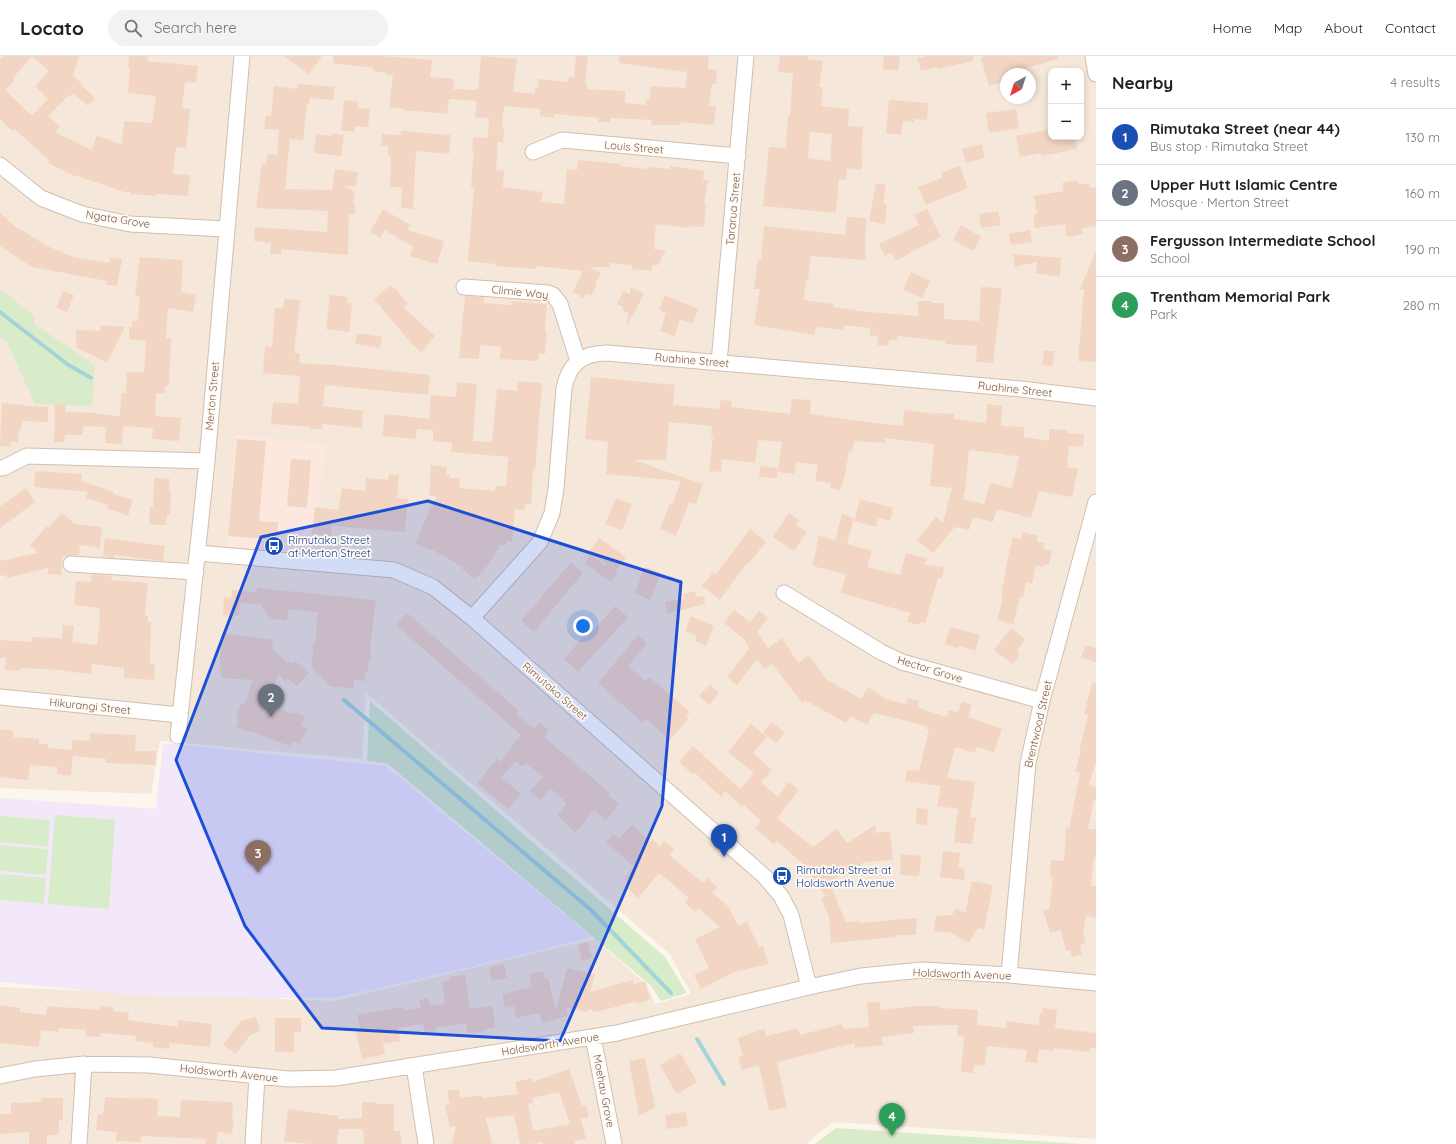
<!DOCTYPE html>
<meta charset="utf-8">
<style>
:root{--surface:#fff;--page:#f2f2f2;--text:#202124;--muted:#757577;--line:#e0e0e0;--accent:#111827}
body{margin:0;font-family:Quicksand,sans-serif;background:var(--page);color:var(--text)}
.controls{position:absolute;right:12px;top:12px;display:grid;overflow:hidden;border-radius:8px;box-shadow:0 2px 6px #0003}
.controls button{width:36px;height:36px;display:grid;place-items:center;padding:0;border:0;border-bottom:1px solid var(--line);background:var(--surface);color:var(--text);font:20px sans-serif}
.compass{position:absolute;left:1000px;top:12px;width:36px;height:36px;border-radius:50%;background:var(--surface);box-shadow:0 2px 6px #0003;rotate:219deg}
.you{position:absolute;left:583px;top:570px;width:14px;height:14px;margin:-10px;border:3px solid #fff;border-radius:50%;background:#1a73e8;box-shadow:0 0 0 6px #1a73e833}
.badge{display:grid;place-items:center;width:26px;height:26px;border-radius:50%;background:var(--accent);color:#fff;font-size:13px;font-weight:700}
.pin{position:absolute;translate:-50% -33px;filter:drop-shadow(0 1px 2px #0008)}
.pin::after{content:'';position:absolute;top:21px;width:14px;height:12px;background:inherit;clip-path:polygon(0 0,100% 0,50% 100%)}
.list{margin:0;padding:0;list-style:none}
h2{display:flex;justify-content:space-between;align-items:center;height:52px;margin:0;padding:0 16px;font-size:17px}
h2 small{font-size:13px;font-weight:400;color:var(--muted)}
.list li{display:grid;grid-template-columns:26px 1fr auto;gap:12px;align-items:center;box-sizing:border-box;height:56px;padding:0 16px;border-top:1px solid var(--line)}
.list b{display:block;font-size:15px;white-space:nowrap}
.list p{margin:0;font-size:13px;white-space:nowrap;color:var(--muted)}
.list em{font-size:13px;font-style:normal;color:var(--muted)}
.icon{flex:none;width:22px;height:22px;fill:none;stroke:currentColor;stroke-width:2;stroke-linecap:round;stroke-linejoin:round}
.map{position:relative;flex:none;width:1096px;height:1088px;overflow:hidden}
header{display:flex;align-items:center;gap:24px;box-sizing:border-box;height:56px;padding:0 20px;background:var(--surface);border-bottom:1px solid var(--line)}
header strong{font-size:19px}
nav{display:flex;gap:22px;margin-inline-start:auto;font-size:14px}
.search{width:280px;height:36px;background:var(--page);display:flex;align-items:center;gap:10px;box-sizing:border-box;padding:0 14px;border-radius:22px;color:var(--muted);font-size:15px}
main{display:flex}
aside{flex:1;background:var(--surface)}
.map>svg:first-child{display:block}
</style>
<header>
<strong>Locato</strong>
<div class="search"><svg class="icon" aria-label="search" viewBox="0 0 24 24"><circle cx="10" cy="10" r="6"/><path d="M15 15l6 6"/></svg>Search here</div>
<nav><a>Home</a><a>Map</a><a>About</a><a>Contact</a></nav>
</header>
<main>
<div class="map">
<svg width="1096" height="1088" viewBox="0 0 1096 1088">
<rect width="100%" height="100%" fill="#fdf6ec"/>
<!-- residential -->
<path fill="#f5e8da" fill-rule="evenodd" d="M0,0H1096V1083L833,1066L806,1088H0V931L334,945L595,883L647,929L655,948L691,938L670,898L366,637L362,703L160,685L151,738L0,732ZM1051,15H1081V81H1051ZM1006,18H1030V42H1006Z"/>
<!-- commercial -->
<path fill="#fde8e0" d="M235,379L325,388L315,497L233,493L227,490Z"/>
<!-- education -->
<path fill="#f3e8fa" d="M163,687L386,710L592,881L446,917L335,942H267L134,939L0,926V742L156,753Z"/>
<!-- green -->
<path fill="#d8ecc9" d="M0,232L34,260V268L95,309L92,350L35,348L8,288L0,281Z
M370,645L665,901L687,937L661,945L650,929L387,707L367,705Z
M55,759L115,764L109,853L48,848Z
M0,760L50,764L48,791L0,786Z
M0,789L48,793L46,819L0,815Z
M0,818L46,822L44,848L0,844Z
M836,1072L1080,1088H815Z"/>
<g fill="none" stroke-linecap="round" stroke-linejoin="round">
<!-- stream -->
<path stroke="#a5d3da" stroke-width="4" d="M0,256L67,308L91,322
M344,644L591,854L671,937
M697,983L724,1028"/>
</g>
<!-- building -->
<path fill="#f3d5c3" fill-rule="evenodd" d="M4,0H32L13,22L15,24L5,34L32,60L48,43L35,30L49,15L32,0H79L73,19L82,28L81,29L95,42L88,50L73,38L71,40L69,39L48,60L60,70L55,76L92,94L97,79L122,89L124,65L152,67L156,40L128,37L130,11H128L129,0H148L147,5L198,10L196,27L185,26L182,52L190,53L189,64L186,92L176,91L173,118L190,119L188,140L157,138V140L130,138V136H124L78,120L77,121L48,107L49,104L14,73L12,75L0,63V4Z
M284,0H322L309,18Z
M333,0H382L432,4L430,21L454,23L453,33L475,34L478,33L481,0L517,3L513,36L535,38V32H538L539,23L568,26L569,21H574L576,0H588L585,29H587V33L624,35L625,36V47L646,49V43H650L651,30L685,32L687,16L619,7V0H709L708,13L717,14L716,28H712L709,50H716L714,69L681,66L680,69H651L652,64L610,62V66H598L599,62L554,58V62L540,60V53L504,50L502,71L504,72L503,87L498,86L496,114L504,115L503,131L543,136L541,146L564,148L567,113L577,114L578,104L621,108V110L649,113V111L670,113V110L704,115L703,124H708L704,148L706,149L704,171L689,170V172L656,168L654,193L666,194L658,209H652V215L632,213V209L610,207V211H589L601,217L595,228L597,229L591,240L586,237L583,242L573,236L583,215L536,210V213L508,211L495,210V208L468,205L474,131H471L474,95H472L473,81L488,82L489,62L475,61L477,45L449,43L447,58L404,54V53L389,51L393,19H387V17L373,15L374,12L333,7Z
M780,0H808L807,3L823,5L819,31H823L821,50L849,53L848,70L863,71L861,102H863L861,114L847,112L846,124L839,123L836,157L763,150L769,91L786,92L788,59H790L793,17L778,16ZM810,76L832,78L830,105L808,102Z
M884,0H900L898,14L883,13Z
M926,0H973V5L938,13L937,11L921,15L917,2Z
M987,0H1057L1058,3L1006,18L1004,19L1006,25L989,30L981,2Z
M297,28L335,31L333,44L310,42L309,48H307L303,84L290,83L285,133L332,134L335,113L358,116L356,130H344L355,136L353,147H355V159L349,158L348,199L281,193V198H270L271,187L254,185L255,171L327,176L328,155L256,152L262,107L266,108L267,98L277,99L279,74L264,73L266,59L271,60L274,30L297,33Z
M344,44L358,46L357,52L370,53L368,71L355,70V76L341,74Z
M889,44L928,47L927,64L914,63V66L903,65L901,79L886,77Z
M1016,53L1019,72L989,77L986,57Z
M1051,73V81H1075L1077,93L1042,100L1041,97L1020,101L1016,80Z
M401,75L451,79L449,98L416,95L413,153L401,152L402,131H390L391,100H388V90H381L382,78L401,79Z
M332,77L344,79L341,100L314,97L316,78L331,80Z
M982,88L985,102L966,107L962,93Z
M960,110L968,132L926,149L918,131L942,122L941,117Z
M1077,124L1078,129L1089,127L1090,132L1096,131V170L1082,172L1083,178L1067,181L1065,168L1035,172L1033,159L1037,158L1034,140L1064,135L1062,127Z
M876,127L886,129L883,147L887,148L885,168L869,165Z
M383,153L410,169L407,174L444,185L437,208L410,200L413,191L385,174L380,182L370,176Z
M927,153L941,181L911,196V197L896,205L891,196L885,200L879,188L919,169L914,159Z
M998,155L1001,169L981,172L979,158Z
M0,157L18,173L19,172L45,189L73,201L109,207L110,202L122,203L117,230L106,229L107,225L32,211L0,190Z
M847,161L866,162L865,204L811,200L808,224L806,223L804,244L833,248V251L856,254V255L918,260V245H931V247H944V263L979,265L981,231L1002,232L993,307L976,306L977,290L945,288V285L897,280V284H889L888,290L877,289L878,280L870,279V272L844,269V274L816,271L814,279L754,269L760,233H754L758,203H761L764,170L845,179Z
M961,169L981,181L973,195L953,184Z
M1030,174L1032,186L1011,189L1009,178Z
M1096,195V306L1078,305L1084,233H1080Z
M1013,198L1061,202L1060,221L1036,217L1037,206L1015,211Z
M140,201L183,204L181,236L196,239L193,256L168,252L166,282H171L169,330H165V337H156L155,360L181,362L179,385L152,383L153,372L123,370L122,388L105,387L106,371L83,370V379H65L64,386H54L55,347L65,348V356L97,357V358L120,360L121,337H126L127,316H144L146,285L129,283V271H132V265H138L140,240L135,239Z
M911,216L930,225L922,242L903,234Z
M390,229L393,233L394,231L408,248L403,251L435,280L421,296L412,288L374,243Z
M630,231L644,238L627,270L628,257L622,254L623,251L617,248L623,235L630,238Z
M63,235L74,239L67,256L56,252Z
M330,239L347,241V247L352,248L349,276L326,273Z
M665,239L698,253L692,268L680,263L675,280L660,275L666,257L659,254Z
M465,240L484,241L483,247L511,249L512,245L547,248L545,277H547L545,298L539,297L538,305L500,303L501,291L480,289L479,303L459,302Z
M284,243L300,244L294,297H300L299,307L325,309V308L430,319L428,339L325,329L323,350L363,355L362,372L322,368V373H310V371L271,368L273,346L298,348L300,320L263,317L265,290L272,291L275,252H283Z
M101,269L125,271L107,307L76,291V274L100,275Z
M357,277L382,281L380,292L355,288Z
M1044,295H1054L1053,310L1042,309Z
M591,321L675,329L673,349L719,353L721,344L732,345L731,351L790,358L792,343L811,344L810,358L867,366L903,370L904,354L937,358V357L954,358V363L986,367L987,348L1002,350L1001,370L1024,371V381L1049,385V373L1067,374L1066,377L1084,378L1083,391L1069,390L1067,411L1078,413L1072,441L1039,435L1031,462L997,453L993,466L973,461L969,474L955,471L933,497L917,484L936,461L943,467L952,432L930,430L934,388L885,382V387L854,385L852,395H849L845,419L840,435L830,431L831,427L815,425L818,409L796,406L794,418L778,416L782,386L758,384L755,407L722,403L721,416L709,415L713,381H711L712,370L669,366L666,404H633L682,421L681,425L606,418L608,386L585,383ZM969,394L1004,398V399L1019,400L1012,432L990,427L984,448L963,443L965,435Z
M517,325L542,327L536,402L535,414H533L531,448H525V454L515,453L512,486L507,485L506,489H500L488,509L475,523L462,513L463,511L431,493L430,494L415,487L436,440H429L431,409L447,411L446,419H450V422H460L459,432L495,435V430H506L508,401L451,396L452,387L433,385V374L417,373L416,383L382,380L385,358L429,363L431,339L456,341L457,326L477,328L473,385L492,386L497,333L517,335Z
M2,347L24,349V350L48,351V366L22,365L21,373H19L18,386H11V391L0,390Z
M237,383L266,385L259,465L278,466L277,484L228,480Z
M291,403L311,404L307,452L287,450Z
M760,410L778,412L777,422L759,421Z
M35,415L82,418L81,425L114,436L113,438L133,444L128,460L107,452L108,449L86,442L88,436L34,431Z
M389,418L399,419L397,442L408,443L405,476L332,470L331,480L312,478L315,451L338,454L342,432L365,435L366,422L388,424Z
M682,421L703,428L696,448L689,446L676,480L660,473L670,447L673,448Z
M154,422L170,423L169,434H171L170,458H167L166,469H156L149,467L150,450L153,451Z
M26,432L35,446L0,472V450Z
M616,442L632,448L622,474L605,468Z
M860,443L893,452L890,465L878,462L876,471L854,465Z
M62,457L75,468L102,471L100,492L80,489L79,499L62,500L61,519L48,518V512L7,522L6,519L0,520V505L38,497L30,489L47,470L49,471Z
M789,457L799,464L796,469L807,476L794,495L773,481Z
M842,458L854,462L847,488L872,495L867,511L900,519L906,497L928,503L923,508L944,511L942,522H938L925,567L921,566L920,569L907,566L910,557L841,537L846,518L812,510L819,480L835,484Z
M750,473L766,486L748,508L747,507L720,544L702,530L713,516L716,518Z
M1023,476L1038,480L1037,486L1044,487L1043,493L1052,495L1049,509L1045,508L1044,511L1036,509L1032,528L1026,526L1023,542L1020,541L1013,568L997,564L1003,541H1001L1007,506L1013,481L1021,483Z
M105,482L165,490L163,505L114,499V502L103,501Z
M599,482L626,501L615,516L617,518L611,526L585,507L590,499L606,510L607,508L589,496Z
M571,506L583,517L534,576L521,565Z
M644,512H649L661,517L650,544L635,537Z
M91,518L112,520L111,524L148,527L145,560H148V566H151L150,607L155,608L154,624L124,622V612L92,608L91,618L63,615V614L20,612V615L5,614L6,602H0V584L32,586V581L62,582L63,569L74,570L72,586L97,589L100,565L99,564L100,552L74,549L76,525L91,526Z
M257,532L376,544L370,591H371L370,604H369L367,617H365V625L354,624V632L331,631L312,613L313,587H315L318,556L288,553L287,564L270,563L260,548L240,547L239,560L223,559L224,541L231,542L232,534L257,536Z
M695,535L696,541L704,540L705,548L667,558L665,546L685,543L683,538Z
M615,550L628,561L578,616L564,603L589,574L592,576Z
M734,554L750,566L759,555L768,562L757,576L768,592L782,582L798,607L809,599L826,623L861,643L868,631L888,644L906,648L908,642L919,645L918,652L947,661L948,654L958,656L962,645L972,649L968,661L1002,673L994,696L977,691L975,697L955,691L947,722L975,726L970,761L976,762L972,788L954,786L958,753L937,750L941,730L905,725L907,714L919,715L929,674L926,673L927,670L874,657L867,669L851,660L846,667L805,644L803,648L772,608L764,613L757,603L737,629L727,621L749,593L745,584L724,567Z
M407,557L519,655L516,658L534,673L540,667L549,674L544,681L610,737L608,739L619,748L606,765L594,754L575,777L557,759L567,747L550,732L540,744L530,735L543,721L526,707L523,711L516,705L501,721L521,738L508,753L477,727L497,703L500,706L521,679L396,569Z
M691,560L714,570L706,590L695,585L697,580L685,575Z
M950,571L980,579L975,595L959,590L958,592L945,588Z
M1011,572L1025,583L1017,595L1020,598L1013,608L994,594Z
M222,577L273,584L272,593L288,607L290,606L292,608L295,605L309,617L297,630L287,623L286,626L278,619L267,649L294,658V656L305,660L301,670L307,673L300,688L292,685L290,690L250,675V676L236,671L239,663L236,662L241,648L244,649L253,624L221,622V614H219Z
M638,579L647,587L628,610L645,625L649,621L690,656L686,661L688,663L670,684L646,663L643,667L598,627Z
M1085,589L1096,592V606L1081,602Z
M1092,627H1096V707L1089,729L1096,731V744L1094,743L1088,773H1096V801H1094L1091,830H1096V862L1086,860L1083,877L1086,887L1080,889L1082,898L1072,901L1070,894L1066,895L1061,874L1050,877L1043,853L1049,854L1053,821H1050L1051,804L1064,805L1066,771L1069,772L1080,717L1075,716L1081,695H1079L1088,659L1084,658Z
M710,628L719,637L709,649L699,640Z
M772,666L785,677L776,687L763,676Z
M751,668L767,681L753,697L772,714L761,726L778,741L789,726L799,734L777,762L813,791L836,773L847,787L875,769L876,777L890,775L893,804L864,806L850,819L846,814L829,827L846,866L860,865V867L917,862L916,879H897V881L831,887L829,861L821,843L826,840L807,816L810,814L777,785L774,789L755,772L761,765L744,749L742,751L725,735L721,741L694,716L692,718L679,706L693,690L740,733L754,717L728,696Z
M0,673L13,675V681L39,683V688H48V692L72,694V684L90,685V677L136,679L135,695H156V709L106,707V703L73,700L71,720L57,718L58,711L30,709L28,724L0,721Z
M917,752L928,753L927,769L916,768Z
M632,769L651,786L652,783L660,790L664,785L674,793L669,799L703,827L707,822L717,831L712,837L729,851L738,870L747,866L759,891L763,890L768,908L734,916L701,933L694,919L709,912L695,883L720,871L698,852L695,856L685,847L689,842L659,817L638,842L627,832L630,828L624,823L634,811L606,786L614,778L619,783Z
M943,795L960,797L958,812L965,813L964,824L940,821Z
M901,798L921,800L919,820L900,819Z
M972,825L993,829L984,874L978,871L969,887L949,876H934L936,860L952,859L956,852L965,857Z
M588,886L592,902L582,905L578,889Z
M504,908L507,922L492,925L489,911Z
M567,912L595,919L590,936L633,924L634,928L645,925L650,944L637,948L636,946L629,947L597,956L588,953L587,956L566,951L568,960L542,967L539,957L516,962L514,950L505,952L502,938L532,931L529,919L543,915L545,923L548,922L556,955Z
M465,919L470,953L493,950L495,972L487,973V975L467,977L466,967L435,972L436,975L425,976L423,968L398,972L400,985L383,988L385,998L362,1003L356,976L361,975L357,959L403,951L404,954L421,952L419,944L428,942L430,950L445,948L442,926L450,925V921Z
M880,946V954L915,950H940V952L978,954L977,969L1006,972L1007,965L1039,969L1040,957L1042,958L1043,952L1057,954L1055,972L1096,977V992H1090V996L1054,992L1053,995L1039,993L1037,1007L1025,1006L1027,994L987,990L985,1010L974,1009L973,1017L961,1016L964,981L957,980L958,969L913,970L914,977L882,981L883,989L855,992V987L777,1006L787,1051L769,1055L759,1009L742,1014L738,1001L743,1000L738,982L764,973L766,980L798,972L800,979L842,968L844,973L869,971L867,947Z
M0,949L20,952V956L46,959L47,950L100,954L101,950L113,951V955L129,957L128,964L178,971V964L212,968L210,991L170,987L169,993L153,991V987L135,985L136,980L101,977L100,981L85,980L86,974L59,972V976L41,974L39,991L0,987Z
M256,961L260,975L250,979L236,998L223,989L241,965Z
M275,962H301V976H294V996H275Z
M680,997L697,1026L677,1038L660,1009Z
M645,1002L655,1051L639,1060L629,1005Z
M569,1013L582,1050L586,1049L589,1061L581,1063L586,1083L575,1085V1088H542V1086L530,1088H520L514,1059L486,1062L492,1088H452L456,1070L450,1071L445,1049H450L447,1035L459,1033L460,1042L482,1039V1042L518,1038L515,1026L532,1022L533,1026ZM559,1036L570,1068L533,1075L528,1048L533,1047L532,1042Z
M105,1041L140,1043V1042L158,1043L157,1060L180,1061L181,1044L233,1046L232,1063H234L232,1078L218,1076L216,1088H205L206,1083L141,1080V1086L116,1085L117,1076L96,1074L98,1058L103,1059Z
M41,1042H63V1064H59V1079H47V1088H29V1076L0,1078V1058H11V1047L41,1046Z
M362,1046H375V1048H394V1075H400L402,1088H364L363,1073H339L337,1088H311L284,1085L288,1053L338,1060V1063L362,1062Z
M686,1056L688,1070L667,1073L665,1059Z"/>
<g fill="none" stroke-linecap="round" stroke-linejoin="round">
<!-- minor casing -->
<g stroke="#d1beb0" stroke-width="17">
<path id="minor" d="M1093,0L1096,18
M533,96L562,84L738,100
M0,109L41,142L82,158L130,168L226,173
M464,231L548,237L553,239L560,248L578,305
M719,307L746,0
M0,412H3L27,400L207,405
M198,497L394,514L433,531L472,562L765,821L781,840L791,859L809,931
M71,508L196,516
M784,537L881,596L902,606L1042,645
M472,562L540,486L552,457L556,433L564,332C569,308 582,297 607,297L1021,333L1096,342
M0,641L180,659
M178,680L207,405L242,0
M1009,919L1028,707L1042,645L1096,446
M593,981L614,1088
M414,1010L426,1088
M0,1020L35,1013L84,1008L149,1009L288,1023L336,1022L617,977L809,931L861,920L922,914L1009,919L1096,927
M79,1088L84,1008
M253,1088L257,1020"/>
</g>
<!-- minor -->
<use href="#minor" stroke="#fff" stroke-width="15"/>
</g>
<!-- marked area -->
<path fill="#1d4ed8" fill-opacity="0.2" stroke="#1d4ed8" stroke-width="3" stroke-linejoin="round" d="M428,445L681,526L662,750L560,985L322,972L245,870L176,704L261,481Z"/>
<!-- icons -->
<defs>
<g id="bus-disc" transform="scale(1)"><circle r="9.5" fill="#1a4fb4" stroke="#fffaf3"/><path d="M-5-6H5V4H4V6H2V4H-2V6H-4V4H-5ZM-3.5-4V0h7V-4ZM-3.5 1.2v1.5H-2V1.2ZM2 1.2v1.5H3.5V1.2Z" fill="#fff"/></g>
</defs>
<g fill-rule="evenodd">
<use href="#bus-disc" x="274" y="490"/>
<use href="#bus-disc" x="782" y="820"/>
</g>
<g text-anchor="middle" stroke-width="3.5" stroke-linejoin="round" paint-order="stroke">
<!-- street labels -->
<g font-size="11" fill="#7a5c4d" stroke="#fffaf3">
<text transform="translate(634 91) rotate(5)" y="4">Louis Street</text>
<text transform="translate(733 153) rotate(-85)" y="4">Tararua Street</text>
<text transform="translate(118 163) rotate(9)" y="4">Ngata Grove</text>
<text transform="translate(520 236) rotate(6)" y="4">Climie Way</text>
<text transform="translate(692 304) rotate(5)" y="4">Ruahine Street</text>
<text transform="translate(1015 333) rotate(6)" y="4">Ruahine Street</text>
<text transform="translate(212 340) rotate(-85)" y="4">Merton Street</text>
<text transform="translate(930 613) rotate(17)" y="4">Hector Grove</text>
<text transform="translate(555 635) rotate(41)" y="4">Rimutaka Street</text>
<text transform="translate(90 650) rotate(6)" y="4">Hikurangi Street</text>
<text transform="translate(1038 668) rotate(-77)" y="4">Brentwood Street</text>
<text transform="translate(962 918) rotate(2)" y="4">Holdsworth Avenue</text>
<text transform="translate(550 988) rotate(-9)" y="4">Holdsworth Avenue</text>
<text transform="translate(229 1017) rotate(6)" y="4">Holdsworth Avenue</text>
<text transform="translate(604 1035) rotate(79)" y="4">Moehau Grove</text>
</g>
<!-- transit labels -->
<g font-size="11" fill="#164399" stroke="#fffaf3" text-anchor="start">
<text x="288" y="488">Rimutaka Street<tspan x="288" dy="13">at Merton Street</tspan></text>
<text x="796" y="818">Rimutaka Street at<tspan x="796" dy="13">Holdsworth Avenue</tspan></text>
</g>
</g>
</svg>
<div class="controls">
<button>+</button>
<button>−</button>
</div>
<svg class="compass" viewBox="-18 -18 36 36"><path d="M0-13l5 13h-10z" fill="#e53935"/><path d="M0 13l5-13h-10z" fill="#757577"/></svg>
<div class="you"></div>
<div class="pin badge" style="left:724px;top:801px;background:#1a4fb4">1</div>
<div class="pin badge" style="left:271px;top:661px;background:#6b7280">2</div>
<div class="pin badge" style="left:258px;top:817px;background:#8d6e63">3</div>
<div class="pin badge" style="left:892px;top:1080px;background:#2e9e5b">4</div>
</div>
<aside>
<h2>Nearby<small>4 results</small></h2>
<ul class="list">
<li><span class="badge" style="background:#1a4fb4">1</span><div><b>Rimutaka Street (near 44)</b><p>Bus stop · Rimutaka Street</p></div><em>130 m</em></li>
<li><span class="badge" style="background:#6b7280">2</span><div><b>Upper Hutt Islamic Centre</b><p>Mosque · Merton Street</p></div><em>160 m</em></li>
<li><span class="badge" style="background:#8d6e63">3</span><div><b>Fergusson Intermediate School</b><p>School</p></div><em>190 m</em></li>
<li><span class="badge" style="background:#2e9e5b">4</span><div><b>Trentham Memorial Park</b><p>Park</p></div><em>280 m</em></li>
</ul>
</aside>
</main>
